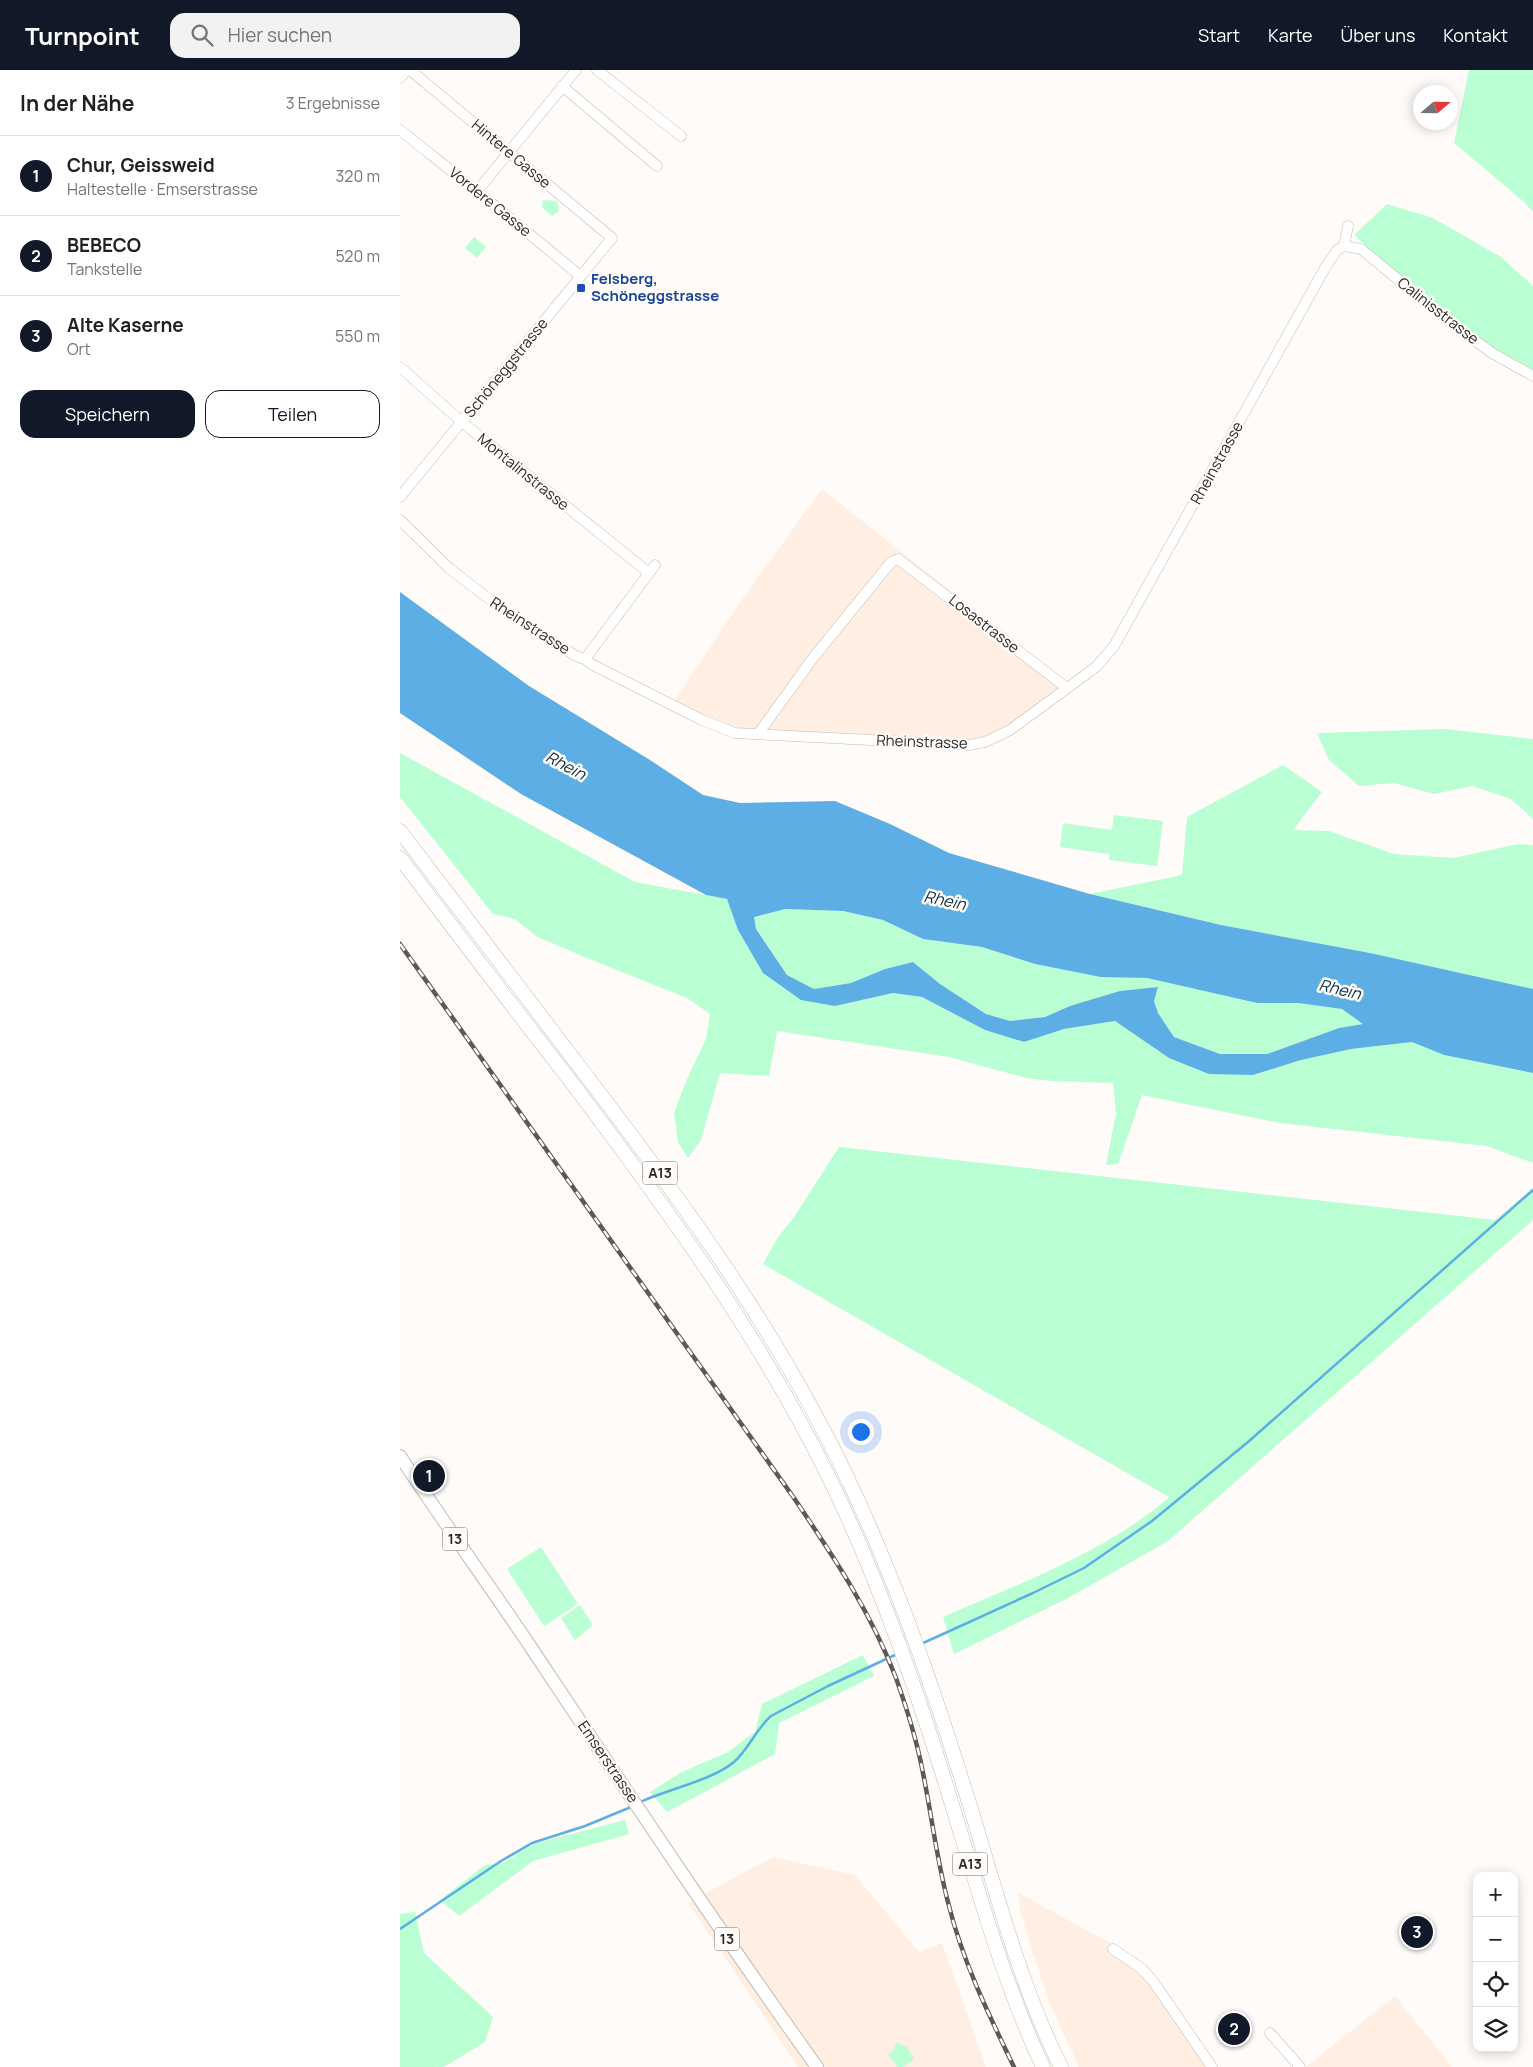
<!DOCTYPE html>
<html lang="de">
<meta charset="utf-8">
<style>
:root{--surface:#fff;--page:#f2f2f2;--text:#202124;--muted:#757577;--line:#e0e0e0;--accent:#111827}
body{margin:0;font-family:Manrope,sans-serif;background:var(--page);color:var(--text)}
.controls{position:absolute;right:15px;bottom:15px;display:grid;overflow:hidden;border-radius:10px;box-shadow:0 2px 12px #0003}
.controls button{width:45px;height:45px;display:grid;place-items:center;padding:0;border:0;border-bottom:1px solid var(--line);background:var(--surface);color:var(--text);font:25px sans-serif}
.compass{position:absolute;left:1013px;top:15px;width:45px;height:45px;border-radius:50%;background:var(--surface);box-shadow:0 2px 12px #0003;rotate:70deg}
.you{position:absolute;left:460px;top:1361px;width:18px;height:18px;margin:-12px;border:4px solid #fff;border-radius:50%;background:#1a73e8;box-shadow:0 0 0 8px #1a73e833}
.badge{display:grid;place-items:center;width:32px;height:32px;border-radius:50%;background:var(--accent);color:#fff;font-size:16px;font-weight:700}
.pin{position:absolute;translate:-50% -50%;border:2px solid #fff;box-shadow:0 1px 5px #0006}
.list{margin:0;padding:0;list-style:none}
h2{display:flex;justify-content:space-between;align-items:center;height:65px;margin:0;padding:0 20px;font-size:21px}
h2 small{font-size:16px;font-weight:400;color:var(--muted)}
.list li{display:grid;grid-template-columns:32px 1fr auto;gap:15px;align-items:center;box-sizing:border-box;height:80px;padding:0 20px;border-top:1px solid var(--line)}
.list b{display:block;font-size:19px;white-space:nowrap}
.list p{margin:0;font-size:16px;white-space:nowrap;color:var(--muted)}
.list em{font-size:16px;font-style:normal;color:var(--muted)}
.actions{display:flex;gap:10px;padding:15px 20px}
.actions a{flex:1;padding:11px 0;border:1px solid var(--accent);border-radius:15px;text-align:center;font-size:18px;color:var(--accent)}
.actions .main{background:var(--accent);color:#fff}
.icon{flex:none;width:28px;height:28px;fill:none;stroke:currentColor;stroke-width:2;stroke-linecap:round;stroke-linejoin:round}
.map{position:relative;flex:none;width:1133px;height:1997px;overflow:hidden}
header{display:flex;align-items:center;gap:30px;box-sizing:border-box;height:70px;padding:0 25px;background:var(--accent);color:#fff}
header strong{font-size:24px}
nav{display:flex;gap:28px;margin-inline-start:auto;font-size:18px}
.search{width:350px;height:45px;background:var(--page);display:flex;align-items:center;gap:12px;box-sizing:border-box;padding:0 18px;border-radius:15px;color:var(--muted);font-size:19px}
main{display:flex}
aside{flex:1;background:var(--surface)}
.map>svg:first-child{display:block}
</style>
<header>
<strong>Turnpoint</strong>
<div class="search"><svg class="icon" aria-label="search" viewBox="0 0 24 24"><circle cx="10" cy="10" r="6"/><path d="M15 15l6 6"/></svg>Hier suchen</div>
<nav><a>Start</a><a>Karte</a><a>Über uns</a><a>Kontakt</a></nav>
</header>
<main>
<aside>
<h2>In der Nähe<small>3 Ergebnisse</small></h2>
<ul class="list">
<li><span class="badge">1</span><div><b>Chur, Geissweid</b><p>Haltestelle · Emserstrasse</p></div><em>320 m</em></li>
<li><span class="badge">2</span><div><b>BEBECO</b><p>Tankstelle</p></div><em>520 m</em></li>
<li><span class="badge">3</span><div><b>Alte Kaserne</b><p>Ort</p></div><em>550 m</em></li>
</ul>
<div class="actions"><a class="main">Speichern</a><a>Teilen</a></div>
</aside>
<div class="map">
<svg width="1133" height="1997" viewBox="0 0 1133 1997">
<rect width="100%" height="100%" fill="#fefbf8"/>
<!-- commercial -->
<path fill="#ffeee2" d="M422,419L673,618L602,671L579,678L374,669L326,665L268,640L343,528Z
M373,1787L455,1805L519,1882L542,1873L586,1997H398L288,1833Z
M618,1823L736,1887L750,1898L818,1997H679L649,1932L621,1844Z
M995,1926L1052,1997H906L907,1996Z"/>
<!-- green -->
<path fill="#bafed4" d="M1069,0H1133V142L1123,131L1054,73Z
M143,130L157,131L159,138L158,142L152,146L142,137Z
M987,134L1033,148L1101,187L1133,216V305L1114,297L1011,216L954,165Z
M74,167L86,177L77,188L65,178Z
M1045,659L1133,669V749L1111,729L1072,716L1034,724L994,713L959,716L929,690L917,663Z
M0,683L235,812L327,829L338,860L363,903L435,936L493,923L522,927L585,960L624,972L664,959L715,951L769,988L853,1005L901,990L951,979L1012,972L1044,985L1133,1003V1093L1087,1076L880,1053L742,1025L718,1094L706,1095L716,1044L713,1013L653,1011L626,1008L549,987L377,961L369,1006L320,1003L301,1070L288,1088L278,1072L274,1043L287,1009L306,969L310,944L287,928L182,886L136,866L115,849L93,844L0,727Z
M883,695L922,722L893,760L929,761L994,784L1054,788L1118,774L1133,775V919L970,883L821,855L690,824L782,805L787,747Z
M714,745L763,751L757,796L709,790V784L660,777L663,753L712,760Z
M385,839L443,841L483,850L523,869L582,877L635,894L666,900L747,908L857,933H898L943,939L964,954L939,958L867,984H820L774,967L758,943L754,931L758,918L670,936L645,947L610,951L586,944L540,914L513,892L485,899L451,913L414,919L387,905L356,859L353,847Z
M439,1077L1095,1150L1133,1118V1150L768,1471L668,1528L554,1584L543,1547C618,1514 707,1482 769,1427L363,1194L378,1167L394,1147Z
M141,1477L178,1534L144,1556L107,1499Z
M180,1535L193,1555L175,1570L161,1548Z
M463,1585L474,1606L379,1653L375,1684L267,1742L250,1722L282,1702L328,1682L355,1662L362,1634Z
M225,1750L229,1764L133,1791L59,1846L40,1830L85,1795L104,1793L130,1775Z
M15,1842L24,1883L93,1947L85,1972L44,1997H0V1844Z
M496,1972L507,1977L514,1989L503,1997H497L488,1984L494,1980Z"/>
<!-- water -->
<path fill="#5daee4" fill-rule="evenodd" d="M0,522L129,616L250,690L303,725L340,733L435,731L490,754L549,783L690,824L821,855L970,883L1133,919V1003L1044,985L1012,972L951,979L901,990L853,1005L809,1004L769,988L715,951L664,959L624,972L585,960L522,927L493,923L435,936L401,930L363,903L338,860L327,829L306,825L121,724L0,643ZM385,839L443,841L483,850L523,869L582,877L635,894L701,907L747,908L857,933H898L942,939L963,954L939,958L867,984H820L774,967L758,943L754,931L758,917L720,921L670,936L645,947L610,951L586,944L540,914L513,892L485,899L451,913L414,919L387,905L356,859L354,847Z"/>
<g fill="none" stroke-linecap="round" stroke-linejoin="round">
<!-- stream -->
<path stroke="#5daee4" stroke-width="2.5" d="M521,1574L633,1523L684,1498L752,1451L848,1372L1133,1120
M238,1733C267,1719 311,1711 334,1692C349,1679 356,1659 371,1646L428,1616L497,1584
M0,1859L101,1791L132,1773L185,1756L231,1737"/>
<!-- minor casing -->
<g stroke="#c7bbae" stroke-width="11">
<path id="minor" d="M197,0L281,66
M0,8L7,0
M162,16L257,96
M0,60C60,108 121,156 180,206
M78,120L176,0
M944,176L961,179L1046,249L1092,283L1133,306
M0,297L63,353L249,503
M0,427L212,168L10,0
M0,450L50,499L84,525L110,545L176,586L185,589L193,595L302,650L335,663L569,675L585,672L610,660L696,597L714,576L925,198L937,180L944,176L948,156
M185,589L255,495
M358,664L413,588L491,492L498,489L667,618
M713,1879L741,1898L753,1911L812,1997
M870,1963L900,1997"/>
</g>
<!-- major casing -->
<g stroke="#c7bbae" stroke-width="14">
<path id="major" d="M0,1386C42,1450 87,1512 130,1576C224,1717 318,1859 417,1997"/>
</g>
<!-- highway casing -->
<g stroke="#c7bbae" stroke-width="15">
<path id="highway" d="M0,761C62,842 124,923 185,1004C286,1136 384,1270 454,1422C503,1528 540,1638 574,1749C599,1832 622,1919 661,1997
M0,788C56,862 112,936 169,1009C274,1148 376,1288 448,1448C485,1530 515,1616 542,1702C573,1801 599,1903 643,1997"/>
</g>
<!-- minor -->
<use href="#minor" stroke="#fff" stroke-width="10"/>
<!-- major -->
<use href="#major" stroke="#fff" stroke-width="12"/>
<!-- highway -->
<use href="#highway" stroke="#fff" stroke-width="14"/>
<!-- rail casing -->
<g stroke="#5d5954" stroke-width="4.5">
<path id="rail" d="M0,874L394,1428C433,1486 471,1542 496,1608C507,1639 517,1671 523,1703C532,1747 537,1792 549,1836C563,1892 589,1945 614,1997"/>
</g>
<!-- rail -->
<use href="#rail" stroke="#fefbf8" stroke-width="2.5" stroke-dasharray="8" stroke-linecap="butt"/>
</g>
<!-- markers -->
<rect fill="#1a4fb4" stroke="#fefbf8" stroke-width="2" x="176" y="213" width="10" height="10" rx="2.5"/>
<g text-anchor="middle" stroke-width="5" stroke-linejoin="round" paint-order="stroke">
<!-- shield labels -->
<g fill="#fefbf8" stroke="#6c6864" stroke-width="1">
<rect x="242.5" y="1091.5" width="35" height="23" rx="4"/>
<rect x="42.5" y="1457.5" width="25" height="23" rx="4"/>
<rect x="552.5" y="1782.5" width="35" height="23" rx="4"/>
<rect x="314.5" y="1857.5" width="25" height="23" rx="4"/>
</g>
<g font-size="14" font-weight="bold" fill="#2d2924">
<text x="260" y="1108">A13</text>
<text x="55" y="1474">13</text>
<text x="570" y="1799">A13</text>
<text x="327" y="1874">13</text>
</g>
<!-- street labels -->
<g font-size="15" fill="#2d2924" stroke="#fefbf8">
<text transform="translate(111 84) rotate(40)" y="5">Hintere Gasse</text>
<text transform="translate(90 132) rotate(39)" y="5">Vordere Gasse</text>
<text transform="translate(1038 241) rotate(38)" y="5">Calinisstrasse</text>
<text transform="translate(106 298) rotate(-51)" y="5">Schöneggstrasse</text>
<text transform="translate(817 393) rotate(-61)" y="5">Rheinstrasse</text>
<text transform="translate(123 402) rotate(39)" y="5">Montalinstrasse</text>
<text transform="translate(584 554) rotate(38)" y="5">Losastrasse</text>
<text transform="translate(130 556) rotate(33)" y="5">Rheinstrasse</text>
<text transform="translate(522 672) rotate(2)" y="5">Rheinstrasse</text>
<text transform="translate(208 1692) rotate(56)" y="5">Emserstrasse</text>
</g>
<!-- transit labels -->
<g font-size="15" font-weight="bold" fill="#164399" stroke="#fefbf8" text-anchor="start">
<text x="191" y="214">Felsberg,<tspan x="191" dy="17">Schöneggstrasse</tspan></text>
</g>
<!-- water labels -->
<g font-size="16" font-style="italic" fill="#092e44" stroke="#fefbf8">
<text transform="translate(166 695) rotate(28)" y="6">Rhein</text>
<text transform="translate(545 830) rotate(12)" y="6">Rhein</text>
<text transform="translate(940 919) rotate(13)" y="6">Rhein</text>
</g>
</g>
</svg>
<div class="controls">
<button>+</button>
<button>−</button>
<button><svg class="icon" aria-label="locate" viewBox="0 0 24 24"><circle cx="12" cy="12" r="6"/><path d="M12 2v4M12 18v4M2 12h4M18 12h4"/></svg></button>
<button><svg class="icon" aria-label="layers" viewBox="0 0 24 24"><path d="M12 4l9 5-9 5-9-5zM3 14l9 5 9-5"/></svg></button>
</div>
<svg class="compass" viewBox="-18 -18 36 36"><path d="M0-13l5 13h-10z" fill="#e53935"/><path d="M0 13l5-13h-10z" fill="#757577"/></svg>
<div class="you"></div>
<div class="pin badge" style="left:29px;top:1406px">1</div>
<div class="pin badge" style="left:834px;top:1959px">2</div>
<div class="pin badge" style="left:1017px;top:1862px">3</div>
</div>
</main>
